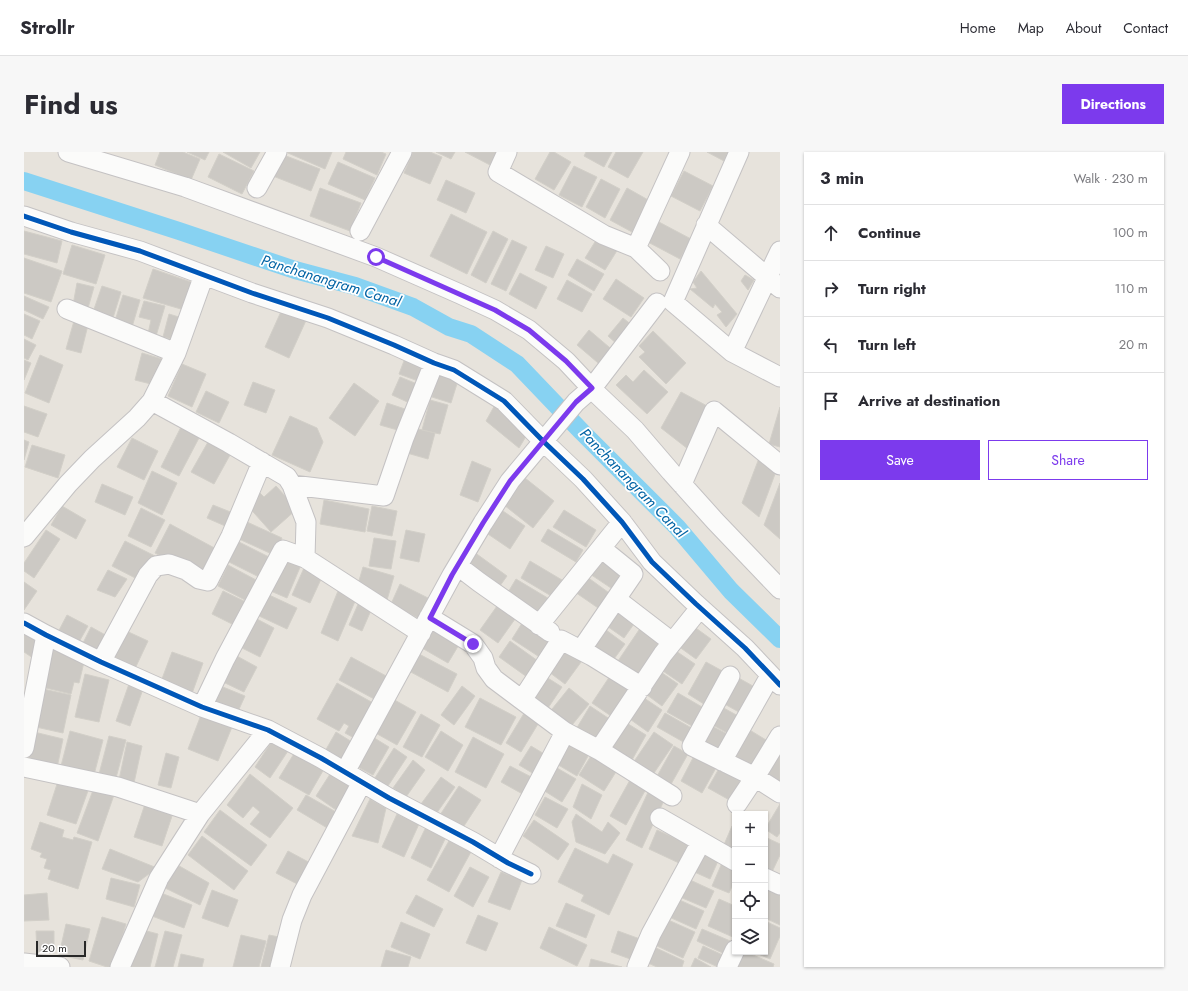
<!DOCTYPE html>
<meta charset="utf-8">
<style>
:root{--surface:#fff;--page:#f7f7f7;--text:#2b2b33;--muted:#7c7c81;--line:#e1e1e2;--accent:#7c3aed}
body{margin:0;font-family:Jost,sans-serif;background:var(--page);color:var(--text)}
.controls{position:absolute;right:12px;bottom:12px;display:grid;overflow:hidden;border-radius:0px;box-shadow:0 1px 3px #0004}
.controls button{width:36px;height:36px;display:grid;place-items:center;padding:0;border:0;border-bottom:1px solid var(--line);background:var(--surface);color:var(--text);font:20px sans-serif}
.scale{position:absolute;left:12px;bottom:10px;width:50px;box-sizing:border-box;padding-left:4px;border:2px solid #282828;border-top:0;font-size:11px;line-height:14px;white-space:nowrap;color:#282828;-webkit-text-stroke:3px #fff;paint-order:stroke}
.stop{position:absolute;width:12px;height:12px;margin:-9px;border:3px solid #7c3aed;border-radius:50%;background:#fff}
.stop.end{background:#7c3aed;border-color:#fff;box-shadow:0 1px 4px #0008}
.list{margin:0;padding:0;list-style:none}
h2{display:flex;justify-content:space-between;align-items:center;height:52px;margin:0;padding:0 16px;font-size:17px}
h2 small{font-size:13px;font-weight:400;color:var(--muted)}
.list li{display:grid;grid-template-columns:26px 1fr auto;gap:12px;align-items:center;box-sizing:border-box;height:56px;padding:0 16px;border-top:1px solid var(--line)}
.list b{display:block;font-size:15px;white-space:nowrap}
.list em{font-size:13px;font-style:normal;color:var(--muted)}
.actions{display:flex;gap:8px;padding:12px 16px}
.actions a{flex:1;padding:9px 0;border:1px solid var(--accent);border-radius:0px;text-align:center;font-size:14px;color:var(--accent)}
.actions .main{background:var(--accent);color:#fff}
.icon{flex:none;width:22px;height:22px;fill:none;stroke:currentColor;stroke-width:2;stroke-linecap:round;stroke-linejoin:round}
.map{position:relative;flex:none;width:756px;height:815px;overflow:hidden;border-radius:0px}
header{display:flex;align-items:center;gap:24px;box-sizing:border-box;height:56px;padding:0 20px;background:var(--surface);border-bottom:1px solid var(--line)}
header strong{font-size:19px}
nav{display:flex;gap:22px;margin-inline-start:auto;font-size:14px}
.intro{display:flex;align-items:center;justify-content:space-between;box-sizing:border-box;height:96px;padding:0 24px}
h1{margin:0;font-size:28px}
.button{padding:10px 18px;border-radius:0px;background:var(--accent);color:#fff;font-size:14px;font-weight:700}
main{display:flex;gap:24px;padding:0 24px}
aside{flex:1;background:var(--surface);border-radius:0px;box-shadow:0 1px 3px #0004}
.map>svg:first-child{display:block}
</style>
<header>
<strong>Strollr</strong>
<nav><a>Home</a><a>Map</a><a>About</a><a>Contact</a></nav>
</header>
<div class="intro"><h1>Find us</h1><a class="button">Directions</a></div>
<main>
<div class="map">
<svg width="756" height="815" viewBox="0 0 756 815">
<rect width="100%" height="100%" fill="#e7e3dc"/>
<g fill="none" stroke-linecap="round" stroke-linejoin="round">
<!-- canal -->
<path stroke="#87d2f2" stroke-width="18" d="M0,29L155,79L271,118L331,134L389,155L425,175L447,182L493,212L558,280L653,375L707,439L756,487"/>
</g>
<!-- building -->
<path fill="#ccc9c4" stroke="#d2cfc8" d="M136,0H159L176,7L167,28L131,13Z
M163,0H185L181,8Z
M199,0H236L227,16Z
M264,0H308L301,17L264,1Z
M322,0H357L362,2L353,23L319,7Z
M389,0H406L418,5L406,32L380,21Z
M412,0H431L427,7Z
M441,0H473L466,13Z
M526,0H530L547,10L530,38L511,27Z
M562,0H588L580,15L560,4Z
M592,0H619L604,26L584,15Z
M683,0H704L700,9Z
M195,2L230,19L218,42L184,25Z
M257,2L296,17L287,39L249,24Z
M314,10L351,26L341,48L304,32Z
M550,14L573,25L558,55L535,43Z
M660,19L689,34L676,59L647,44Z
M577,27L596,37L581,66L562,55Z
M422,28L451,41L442,61L413,48Z
M296,36L337,51L326,79L286,64Z
M603,36L626,49L608,80L586,68Z
M427,62L463,80L443,122L406,104Z
M633,69L667,87L656,107L622,89Z
M0,79L38,89L33,111L0,102Z
M469,79L484,87L462,131L447,123Z
M574,85L594,97L581,118L561,106Z
M488,88L503,95L482,139L467,132Z
M48,93L81,103L72,132L39,122Z
M522,94L540,102L529,126L511,118Z
M0,106L38,119L27,150L0,141Z
M553,107L580,122L570,139L544,123Z
M129,117L167,130L162,146L157,157L119,146Z
M677,119L713,162L702,175L693,163L698,160L691,152L689,156L666,137L673,136L669,130Z
M496,121L523,135L512,157L485,142Z
M721,123L730,128L724,138L717,129Z
M592,127L620,146L607,165L579,147Z
M543,128L568,142L558,160L533,147Z
M53,131L70,135L64,156L49,153Z
M78,134L97,140L88,169L68,163Z
M99,143L116,148L108,175L91,169Z
M0,144L25,155L19,167L0,158Z
M120,149L141,154L132,184L124,182L127,168L115,165Z
M260,153L284,164L265,206L241,195Z
M0,162L16,169L8,187L0,183Z
M145,162L158,166L152,188L139,185Z
M599,166L609,174L594,193L584,184Z
M50,169L64,173L57,201L42,197Z
M565,178L592,201L580,216L553,193Z
M629,179L662,211L642,232L615,205L621,200L615,194Z
M0,187L12,193L4,208L0,206Z
M118,201L138,207L131,233L111,228Z
M383,201L405,209L397,230L375,222Z
M16,203L39,213L25,251L1,241Z
M0,208L7,211L0,228Z
M158,212L182,222L168,255L144,244Z
M417,216L436,222L427,251L408,245Z
M620,218L644,240L623,262L592,233L602,223L609,230Z
M376,225L398,234L390,253L368,243Z
M229,230L251,238L242,261L220,253Z
M330,231L355,249L331,284L305,266Z
M182,239L205,250L195,271L172,260Z
M657,240L685,255L664,297L637,276Z
M406,248L424,253L416,282L398,278Z
M363,251L384,258L377,279L356,273Z
M472,251L504,281L495,296L462,269Z
M0,254L23,262L14,285L0,280Z
M756,255V295L745,292Z
M266,264L293,276L299,290L286,320L248,303Z
M157,275L176,284L155,324L137,315Z
M390,276L411,281L404,307L383,301Z
M108,286L134,299L120,328L93,315Z
M0,288L5,290L0,308Z
M184,290L206,303L190,332L167,320Z
M8,293L41,303L34,326L1,315Z
M737,301L754,314L735,365L718,351Z
M448,309L467,317L454,350L436,343Z
M128,319L153,331L138,363L114,351Z
M501,326L530,349L509,376L480,353Z
M756,331V387L740,373Z
M78,332L109,345L101,363L71,350Z
M252,334L273,357L247,380L222,352L235,340L240,345Z
M300,348L345,357L341,380L296,372Z
M189,353L214,363L208,377L183,366Z
M38,354L62,368L52,387L27,373Z
M348,354L373,359L368,384L343,379Z
M117,356L141,368L127,395L104,384Z
M476,357L501,374L486,397L461,380Z
M540,358L572,378L562,395L529,375Z
M223,370L258,386L250,403L215,387Z
M146,372L196,399L181,427L131,401Z
M524,377L559,398L552,410L517,389Z
M22,378L36,387L10,426L0,419V411Z
M382,378L401,382L395,410L376,406Z
M350,386L372,389L367,417L345,414Z
M101,389L131,404L119,430L88,414Z
M213,389L245,405L235,425L203,409Z
M450,400L483,424L473,438L440,414Z
M576,401L606,421L593,440L563,420Z
M256,404L277,413L263,446L242,437Z
M506,409L538,428L529,445L497,426Z
M204,413L234,429L223,449L194,434Z
M339,415L370,424L363,448L332,439Z
M280,416L298,425L286,451L268,443Z
M84,418L103,427L91,445L73,438Z
M559,422L588,443L577,458L548,438Z
M492,427L527,448L517,463L483,442Z
M0,430L13,439L0,458Z
M376,432L404,446L394,466L367,452Z
M199,439L226,452L214,475L188,462Z
M314,439L332,447L314,489L297,481Z
M243,442L273,456L263,477L233,463Z
M478,447L496,460L474,491L456,478Z
M335,450L348,456L338,479L325,473Z
M592,455L612,469L600,486L580,472Z
M43,463L64,474L51,497L31,486Z
M231,466L250,476L236,505L216,495Z
M500,468L529,487L517,506L488,487Z
M619,472L641,488L616,524L594,509Z
M669,474L687,487L672,507L654,494Z
M0,475L18,485L9,506L0,500Z
M67,475L85,485L73,508L55,499Z
M578,475L601,492L587,511L564,494Z
M410,476L436,491L424,511L398,496Z
M98,477L124,489L108,523L82,511Z
M486,489L514,509L503,525L475,505Z
M540,492L560,506L541,532L521,517Z
M649,497L671,512L658,532L636,517Z
M27,498L61,506L55,531L50,530L47,542L18,535Z
M148,500L179,511L166,547L135,535Z
M395,502L433,522L424,540L385,519Z
M211,503L233,515L220,540L197,529Z
M327,505L364,525L352,548L315,528Z
M682,510L702,521L683,554L664,542Z
M634,518L654,532L638,554L619,540Z
M588,521L610,536L590,566L568,551Z
M61,522L85,528L75,570L51,565Z
M519,523L538,535L522,559L504,547Z
M711,524L736,538L722,564L697,550Z
M313,531L351,552L332,587L321,581L325,574L320,571L315,579L293,567Z
M105,532L119,537L106,574L92,569Z
M194,533L221,544L211,566L185,555Z
M438,534L451,544L430,573L417,563Z
M545,536L565,552L544,578L524,562Z
M19,537L47,543L39,581L12,575Z
M654,541L678,555L668,574L643,560Z
M617,544L638,558L624,580L603,565Z
M367,546L392,560L373,593L348,579Z
M456,546L492,565L477,593L441,575Z
M566,554L590,570L575,594L551,579Z
M696,554L716,565L707,583L687,572Z
M502,558L517,567L497,600L482,591Z
M641,561L671,578L663,592L633,575Z
M397,562L416,573L398,605L379,595Z
M177,563L208,575L194,609L164,597Z
M601,570L622,583L608,608L586,595Z
M684,572L707,584L697,603L674,591Z
M724,577L747,591L729,621L706,607Z
M46,579L79,588L70,623L37,614Z
M417,579L439,593L424,619L401,605Z
M10,580L39,587L33,616L4,608Z
M312,580L328,590L316,611L300,601Z
M630,580L649,593L628,624L609,611Z
M85,584L102,588L92,626L75,622Z
M347,584L365,595L349,623L330,613Z
M546,584L568,597L553,624L531,611Z
M449,585L480,602L462,636L431,620Z
M248,589L264,599L246,626L231,615Z
M103,590L118,594L110,631L95,628Z
M507,594L527,606L515,625L495,613Z
M650,594L664,602L646,634L632,626Z
M370,596L383,605L362,637L349,629Z
M570,599L595,615L580,639L555,623Z
M271,600L300,617L285,643L255,626Z
M142,601L155,605L147,636L134,633Z
M671,602L693,614L678,641L657,629Z
M755,602L756,603V635L741,626Z
M389,608L401,618L382,645L369,636Z
M697,613L722,626L709,650L684,636Z
M486,614L513,628L504,645L477,630Z
M533,616L552,627L538,650L519,638Z
M308,619L332,634L315,660L292,644Z
M226,622L269,656L246,686L226,672L236,660L229,654L219,666L203,653Z
M417,625L431,635L412,662L397,652Z
M35,626L65,636L52,672L23,663Z
M606,628L622,637L602,673L586,664Z
M558,632L578,643L567,667L549,655Z
M71,633L91,640L74,689L53,681Z
M435,634L457,648L438,677L416,663Z
M626,636L642,644L618,696L602,688Z
M282,643L319,664L310,680L273,658Z
M521,645L544,657L533,676L511,663Z
M346,647L362,656L354,691L328,684Z
M122,649L150,658L138,694L110,685Z
M756,652V681L753,685L741,677Z
M196,658L243,693L227,714L180,680Z
M373,662L395,672L380,705L358,695Z
M552,662L578,680L584,670L596,681L581,702L552,690L548,670Z
M510,668L545,692L534,708L499,684Z
M16,670L40,678L38,685L49,688L50,685L68,690L54,737L24,727L27,718L20,716L23,707L16,705L18,701L7,697Z
M708,674L711,675V700L699,695Z
M402,675L422,685L407,716L387,706Z
M633,678L664,692L655,711L625,697Z
M178,684L224,719L210,738L164,703Z
M741,685L756,692V703L748,720L741,717Z
M426,687L448,698L425,740L403,728Z
M551,696L584,712L589,702L609,712L585,763L557,749L560,743L534,730Z
M86,697L133,716L114,730L78,717Z
M264,699L290,713L279,735L252,721Z
M674,700L694,709L686,727L666,718Z
M150,711L185,731L176,753L137,734Z
M698,711L711,717V728L705,741L688,734Z
M446,715L465,725L449,755L430,744Z
M477,720L498,728L486,758L464,750Z
M87,726L116,733L110,755L82,747Z
M664,727L690,739L682,756L656,745Z
M745,735L756,740V773L741,766V744Z
M188,738L214,748L204,775L178,766Z
M23,741L25,768L0,769V743Z
M137,741L168,753L160,776L128,764Z
M392,743L419,757L410,775L382,761Z
M651,746L680,759L672,777L643,764Z
M695,747L711,754V786L684,774Z
M542,751L571,763L562,786L532,774Z
M454,763L474,771L462,799L442,791Z
M78,765L102,772L89,815H83L65,809Z
M642,767L671,780L659,806L631,793Z
M741,769L756,776V784L746,807L730,800H741Z
M377,770L406,782L396,807L367,795Z
M42,772L66,777L59,808L35,803Z
M525,775L563,793L553,814L516,796Z
M115,777L134,782L126,815H105Z
M678,777L711,791L705,804L673,789Z
M12,779H30V800H13Z
M141,779L158,783L149,815H131Z
M594,779L616,787L609,808L587,800Z
M217,783L242,789L235,815H209Z
M245,783L260,786L253,815H237Z
M679,794L703,805L699,815H694L674,806Z
M630,795L660,809L658,815H633L624,811Z
M362,798L387,805L384,815H357Z
M719,800H722L750,812L749,815H712Z
M157,802L180,807L178,815H154Z
M671,806L687,815H667Z
M567,807L598,815H565Z"/>
<g fill="none" stroke-linecap="round" stroke-linejoin="round">
<!-- minor casing -->
<g stroke="#c4c2c3" stroke-width="21">
<path id="minor" d="M44,0L161,35L352,105L436,142L471,158L505,178L542,209L572,241L611,278L647,320L691,369L756,437
M483,0L474,20L580,83L612,96L656,0
M715,0L649,150L708,200L756,225
M233,36L253,0
M0,64L47,80L116,99L228,141L304,166L370,193L410,211L430,218L480,249L519,289L559,327L598,370L628,410L672,452L721,496L756,533
M682,73L756,136
M336,79L378,0
M612,96L636,119
M43,157L152,201
M708,200L756,99
M128,249L152,201L180,123
M658,332L690,259L756,313
M268,333L360,344L380,286L410,211
M0,385L44,332L68,307L113,266L128,249L205,291L263,325L268,333L282,370L281,406
M434,414L455,430L526,480
M592,447L648,490
M405,465L449,492L459,506L462,516L470,527L498,548
M0,471L22,483L77,510L178,555L244,578L297,606L365,646L449,690L484,711L507,722
M515,473L598,370
M557,498L609,422L577,396
M77,510L124,423L132,414L145,412L162,418L175,427L184,429L207,384L238,310
M706,524L668,594L731,625L756,641
M178,555L201,507L259,398L281,406L397,481
M541,580L575,598L639,502L676,456
M0,596L22,483
M575,598L648,644
M698,609L746,524
M0,615L94,635L176,662L135,726L96,815
M321,620L428,423L459,371L486,329L552,250L568,236L633,151
M713,652L731,625L756,584
M176,662L244,578
M636,666L711,709
M475,706L541,580L498,548L537,488L568,504L618,535
M741,726L756,733
M0,811L36,815
M256,815L268,768L278,743L338,630
M613,815L627,782L677,690
M703,815L711,798"/>
</g>
<!-- minor -->
<use href="#minor" stroke="#fbfbfa" stroke-width="19"/>
<!-- cycleway casing -->
<g stroke="#fff" stroke-width="8">
<path id="cycleway" d="M0,64L47,80L116,99L228,141L304,166L370,193L410,211L430,218L480,249L519,289L559,327L598,370L628,410L672,452L721,496L756,533
M0,471L22,483L77,510L178,555L244,578L297,606L365,646L449,690L484,711L507,722"/>
</g>
<!-- cycleway -->
<use href="#cycleway" stroke="#0057b8" stroke-width="5"/>
</g>
<g fill="none" stroke-linecap="round" stroke-linejoin="round">
<!-- route -->
<path stroke="#7c3aed" stroke-width="5" d="M352,105L471,158L505,178L542,209L568,236L552,250L486,329L459,371L428,423L406,466L449,492"/>
</g>
<g text-anchor="middle" stroke-width="3.5" stroke-linejoin="round" paint-order="stroke">
<!-- water labels -->
<g font-size="15" font-style="italic" fill="#0063a4" stroke="#fff">
<text transform="translate(307 129) rotate(17)" y="5">Panchanangram Canal</text>
<text transform="translate(609 331) rotate(46)" y="5">Panchanangram Canal</text>
</g>
</g>
</svg>
<div class="controls">
<button>+</button>
<button>−</button>
<button><svg class="icon" aria-label="locate" viewBox="0 0 24 24"><circle cx="12" cy="12" r="6"/><path d="M12 2v4M12 18v4M2 12h4M18 12h4"/></svg></button>
<button><svg class="icon" aria-label="layers" viewBox="0 0 24 24"><path d="M12 4l9 5-9 5-9-5zM3 14l9 5 9-5"/></svg></button>
</div>
<div class="scale">20 m</div>
<div class="stop" style="left:352px;top:105px"></div>
<div class="stop end" style="left:449px;top:492px"></div>
</div>
<aside>
<h2>3 min<small>Walk · 230 m</small></h2>
<ul class="list">
<li><svg class="icon" aria-label="ahead" viewBox="0 0 24 24"><path d="M12 20V5M6 11l6-6 6 6"/></svg><div><b>Continue</b></div><em>100 m</em></li>
<li><svg class="icon" aria-label="right" viewBox="0 0 24 24"><path d="M7 20v-9h11M14 6l5 5-5 5"/></svg><div><b>Turn right</b></div><em>110 m</em></li>
<li><svg class="icon" aria-label="left" viewBox="0 0 24 24"><path d="M17 20v-9H6M10 6l-5 5 5 5"/></svg><div><b>Turn left</b></div><em>20 m</em></li>
<li><svg class="icon" aria-label="arrive" viewBox="0 0 24 24"><path d="M6 21V4h12l-3 4 3 4H6"/></svg><div><b>Arrive at destination</b></div></li>
</ul>
<div class="actions"><a class="main">Save</a><a>Share</a></div>
</aside>
</main>
